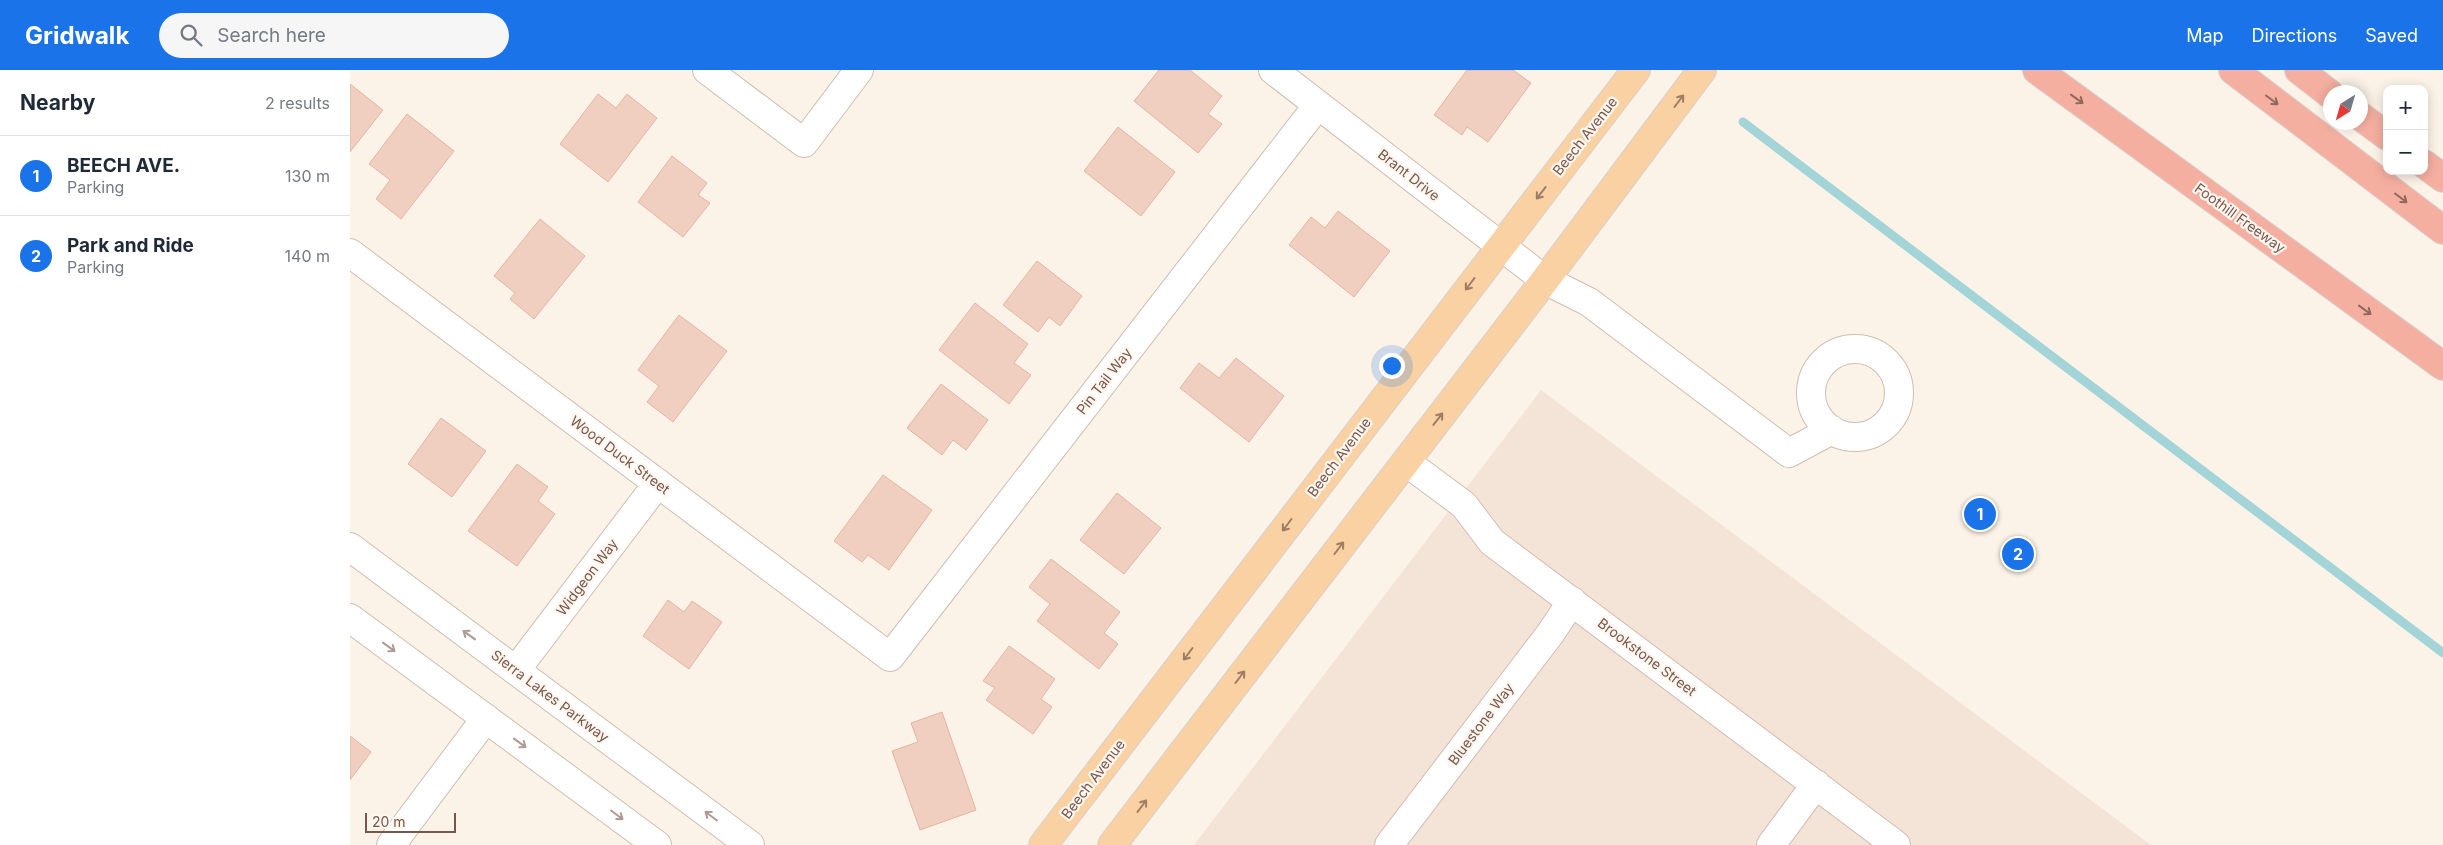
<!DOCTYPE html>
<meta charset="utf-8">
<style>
:root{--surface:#fff;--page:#f6f6f7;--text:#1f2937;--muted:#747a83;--line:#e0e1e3;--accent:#1a73e8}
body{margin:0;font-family:Inter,sans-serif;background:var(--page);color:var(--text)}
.controls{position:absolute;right:15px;top:15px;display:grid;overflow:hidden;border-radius:10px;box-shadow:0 2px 12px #0003}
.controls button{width:45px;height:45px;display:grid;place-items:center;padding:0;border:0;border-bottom:1px solid var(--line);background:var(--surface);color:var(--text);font:25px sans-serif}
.compass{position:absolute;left:1973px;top:15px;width:45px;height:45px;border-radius:50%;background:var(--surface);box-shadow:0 2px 12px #0003;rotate:217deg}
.scale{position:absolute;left:15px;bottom:12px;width:91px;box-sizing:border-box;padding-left:5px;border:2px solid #77574c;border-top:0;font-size:14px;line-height:18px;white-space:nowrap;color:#77574c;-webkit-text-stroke:4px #fff7ef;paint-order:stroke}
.you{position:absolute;left:1041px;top:295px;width:18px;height:18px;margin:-12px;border:4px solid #fff;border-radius:50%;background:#1a73e8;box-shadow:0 0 0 8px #1a73e833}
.badge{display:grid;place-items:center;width:32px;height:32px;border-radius:50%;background:var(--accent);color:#fff;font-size:16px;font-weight:700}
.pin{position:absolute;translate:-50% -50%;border:2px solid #fff;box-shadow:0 1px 5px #0006}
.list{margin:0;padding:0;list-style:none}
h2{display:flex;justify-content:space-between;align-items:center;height:65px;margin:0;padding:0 20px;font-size:21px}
h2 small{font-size:16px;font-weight:400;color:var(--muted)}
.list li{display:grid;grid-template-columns:32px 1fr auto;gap:15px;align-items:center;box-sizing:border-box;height:80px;padding:0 20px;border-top:1px solid var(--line)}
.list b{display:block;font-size:19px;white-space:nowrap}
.list p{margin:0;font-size:16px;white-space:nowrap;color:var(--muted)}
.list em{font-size:16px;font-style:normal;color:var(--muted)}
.icon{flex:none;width:28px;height:28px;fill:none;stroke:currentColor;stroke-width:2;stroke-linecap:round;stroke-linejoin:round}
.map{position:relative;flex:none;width:2093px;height:775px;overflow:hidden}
header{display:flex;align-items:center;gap:30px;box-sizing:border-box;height:70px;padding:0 25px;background:var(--accent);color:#fff}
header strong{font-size:24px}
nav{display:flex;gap:28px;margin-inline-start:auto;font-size:18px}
.search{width:350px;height:45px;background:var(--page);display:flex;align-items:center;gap:12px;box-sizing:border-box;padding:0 18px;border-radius:28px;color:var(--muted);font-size:19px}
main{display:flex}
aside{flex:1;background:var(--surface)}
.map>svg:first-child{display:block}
</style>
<header>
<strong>Gridwalk</strong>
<div class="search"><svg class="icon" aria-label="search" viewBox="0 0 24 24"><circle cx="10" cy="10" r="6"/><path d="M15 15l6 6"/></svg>Search here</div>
<nav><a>Map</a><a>Directions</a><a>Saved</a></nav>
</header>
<main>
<aside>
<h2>Nearby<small>2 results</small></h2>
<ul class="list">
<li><span class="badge">1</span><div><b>BEECH AVE.</b><p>Parking</p></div><em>130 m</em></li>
<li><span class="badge">2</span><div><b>Park and Ride</b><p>Parking</p></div><em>140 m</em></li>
</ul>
</aside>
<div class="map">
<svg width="2093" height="775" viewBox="0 0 2093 775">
<rect width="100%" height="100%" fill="#fcf3e8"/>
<!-- residential -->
<path fill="#f4e4d7" d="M1191,320L1801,775H844Z"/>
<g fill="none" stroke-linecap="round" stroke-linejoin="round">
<!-- stream -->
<path stroke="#a3d4d8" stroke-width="9" d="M1393,52L2093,583"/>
</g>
<!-- building -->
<path fill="#f1cfc0" stroke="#e4b4a1" d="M809,0H840L872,26L858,44L872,54L848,83L784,31Z
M1117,0H1163L1181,13L1138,72L1117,57L1112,65L1084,45Z
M0,14L33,40L0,82Z
M248,24L266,38L277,24L307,48L258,112L210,74Z
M57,44L104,81L51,149L26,129L40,110L19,94Z
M768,57L825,102L791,146L734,101Z
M322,86L357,113L348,125L360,133L333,167L288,132Z
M988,141L1040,181L1004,227L939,175L961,147L975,158Z
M190,149L235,186L184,249L160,229L165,223L144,206Z
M687,191L732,226L710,256L699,247L688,262L653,235Z
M625,233L678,274L664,293L681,305L659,334L589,280Z
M329,245L377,281L323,352L297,332L309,316L288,300Z
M886,288L934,326L899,372L830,318L849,293L869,308Z
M591,314L638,350L616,380L603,370L592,385L557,358Z
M91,348L136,381L102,427L58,394Z
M167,394L198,417L188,431L205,444L167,496L118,461Z
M533,405L582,440L539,500L518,485L512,492L484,471Z
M767,423L811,458L774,504L730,470Z
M701,489L770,542L754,563L768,574L749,599L687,551L700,534L679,517Z
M318,530L334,542L342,531L372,552L339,599L293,566Z
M659,576L705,609L691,629L702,637L683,664L636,630L645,618L633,611Z
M592,642L626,740L570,760L542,681L568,672L561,653Z
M0,666L21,682L0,710Z"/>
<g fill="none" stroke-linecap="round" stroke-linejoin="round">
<!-- minor casing -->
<g stroke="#d1bcb0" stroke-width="30">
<path id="minor" d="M357,0L454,73L509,0
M923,0L1195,210L1239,232L1439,383L1482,360
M0,183L540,587L968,35
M1461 323a44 44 0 1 1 88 0a44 44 0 1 1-88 0Z
M1056,392L1114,435L1142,472L1546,775
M0,477L400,775
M0,548L307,775
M166,600L308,413
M41,775L136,648
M1039,775L1200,564L1222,531
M1421,775L1466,714"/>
</g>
<!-- major casing -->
<g stroke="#d9d0cd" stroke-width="30">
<path id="major" d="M693,775L1286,0
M762,775L1195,210L1352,0"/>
</g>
<!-- highway casing -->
<g stroke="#d9d0cd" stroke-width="30">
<path id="highway" d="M1687,0L2093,296
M1883,0L2093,160
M1949,0L1980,24
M2010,46L2037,66
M2074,94L2093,108"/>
</g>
<!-- minor -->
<use href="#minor" stroke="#fff" stroke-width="28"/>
<!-- major -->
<use href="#major" stroke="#f9d1a2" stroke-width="28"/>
<!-- highway -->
<use href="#highway" stroke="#f5afa0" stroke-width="28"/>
</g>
<!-- one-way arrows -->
<defs><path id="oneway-shaft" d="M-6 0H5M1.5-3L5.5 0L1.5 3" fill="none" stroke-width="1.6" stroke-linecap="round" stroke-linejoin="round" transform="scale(1.25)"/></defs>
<g stroke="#90695d">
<use href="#oneway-shaft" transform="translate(1727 29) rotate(36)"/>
<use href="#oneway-shaft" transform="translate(1922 30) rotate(37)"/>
<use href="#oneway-shaft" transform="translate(2051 128) rotate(37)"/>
<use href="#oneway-shaft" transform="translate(2015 240) rotate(36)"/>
</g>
<g stroke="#9e7c66">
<use href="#oneway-shaft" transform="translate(1329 31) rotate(-53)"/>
<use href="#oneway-shaft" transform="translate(1191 123) rotate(128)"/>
<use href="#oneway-shaft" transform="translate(1120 214) rotate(127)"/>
<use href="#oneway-shaft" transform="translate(1088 349) rotate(-52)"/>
<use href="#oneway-shaft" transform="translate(937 455) rotate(127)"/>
<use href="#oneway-shaft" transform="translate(989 478) rotate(-53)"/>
<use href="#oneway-shaft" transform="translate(838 584) rotate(127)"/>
<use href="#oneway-shaft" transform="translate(890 607) rotate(-53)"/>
<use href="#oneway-shaft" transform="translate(792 736) rotate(-53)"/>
</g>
<g stroke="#ad9a94">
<use href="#oneway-shaft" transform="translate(119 565) rotate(-144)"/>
<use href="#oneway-shaft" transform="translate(39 577) rotate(36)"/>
<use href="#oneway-shaft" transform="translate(170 673) rotate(36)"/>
<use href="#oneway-shaft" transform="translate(267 745) rotate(37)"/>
<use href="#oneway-shaft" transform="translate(361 746) rotate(-143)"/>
</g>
<g text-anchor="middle" stroke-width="4.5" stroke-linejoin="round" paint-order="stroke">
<!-- street labels -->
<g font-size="14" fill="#77574c" stroke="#fff7ef">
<text transform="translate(1235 66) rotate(-52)" y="5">Beech Avenue</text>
<text transform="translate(1059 105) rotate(38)" y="5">Brant Drive</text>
<text transform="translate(1890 148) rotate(36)" y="5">Foothill Freeway</text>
<text transform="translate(754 311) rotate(-52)" y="5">Pin Tail Way</text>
<text transform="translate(270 385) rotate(37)" y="5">Wood Duck Street</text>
<text transform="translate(989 387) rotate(-53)" y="5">Beech Avenue</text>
<text transform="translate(237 507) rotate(-53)" y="5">Widgeon Way</text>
<text transform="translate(1297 587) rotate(37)" y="5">Brookstone Street</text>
<text transform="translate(200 626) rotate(37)" y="5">Sierra Lakes Parkway</text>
<text transform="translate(1131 654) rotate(-53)" y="5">Bluestone Way</text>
<text transform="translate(743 709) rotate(-53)" y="5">Beech Avenue</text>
</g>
</g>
</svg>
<div class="controls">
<button>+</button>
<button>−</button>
</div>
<svg class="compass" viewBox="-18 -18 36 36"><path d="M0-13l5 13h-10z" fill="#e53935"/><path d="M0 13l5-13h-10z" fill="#747a83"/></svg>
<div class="scale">20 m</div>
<div class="you"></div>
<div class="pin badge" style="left:1630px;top:444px">1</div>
<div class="pin badge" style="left:1668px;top:484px">2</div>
</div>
</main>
